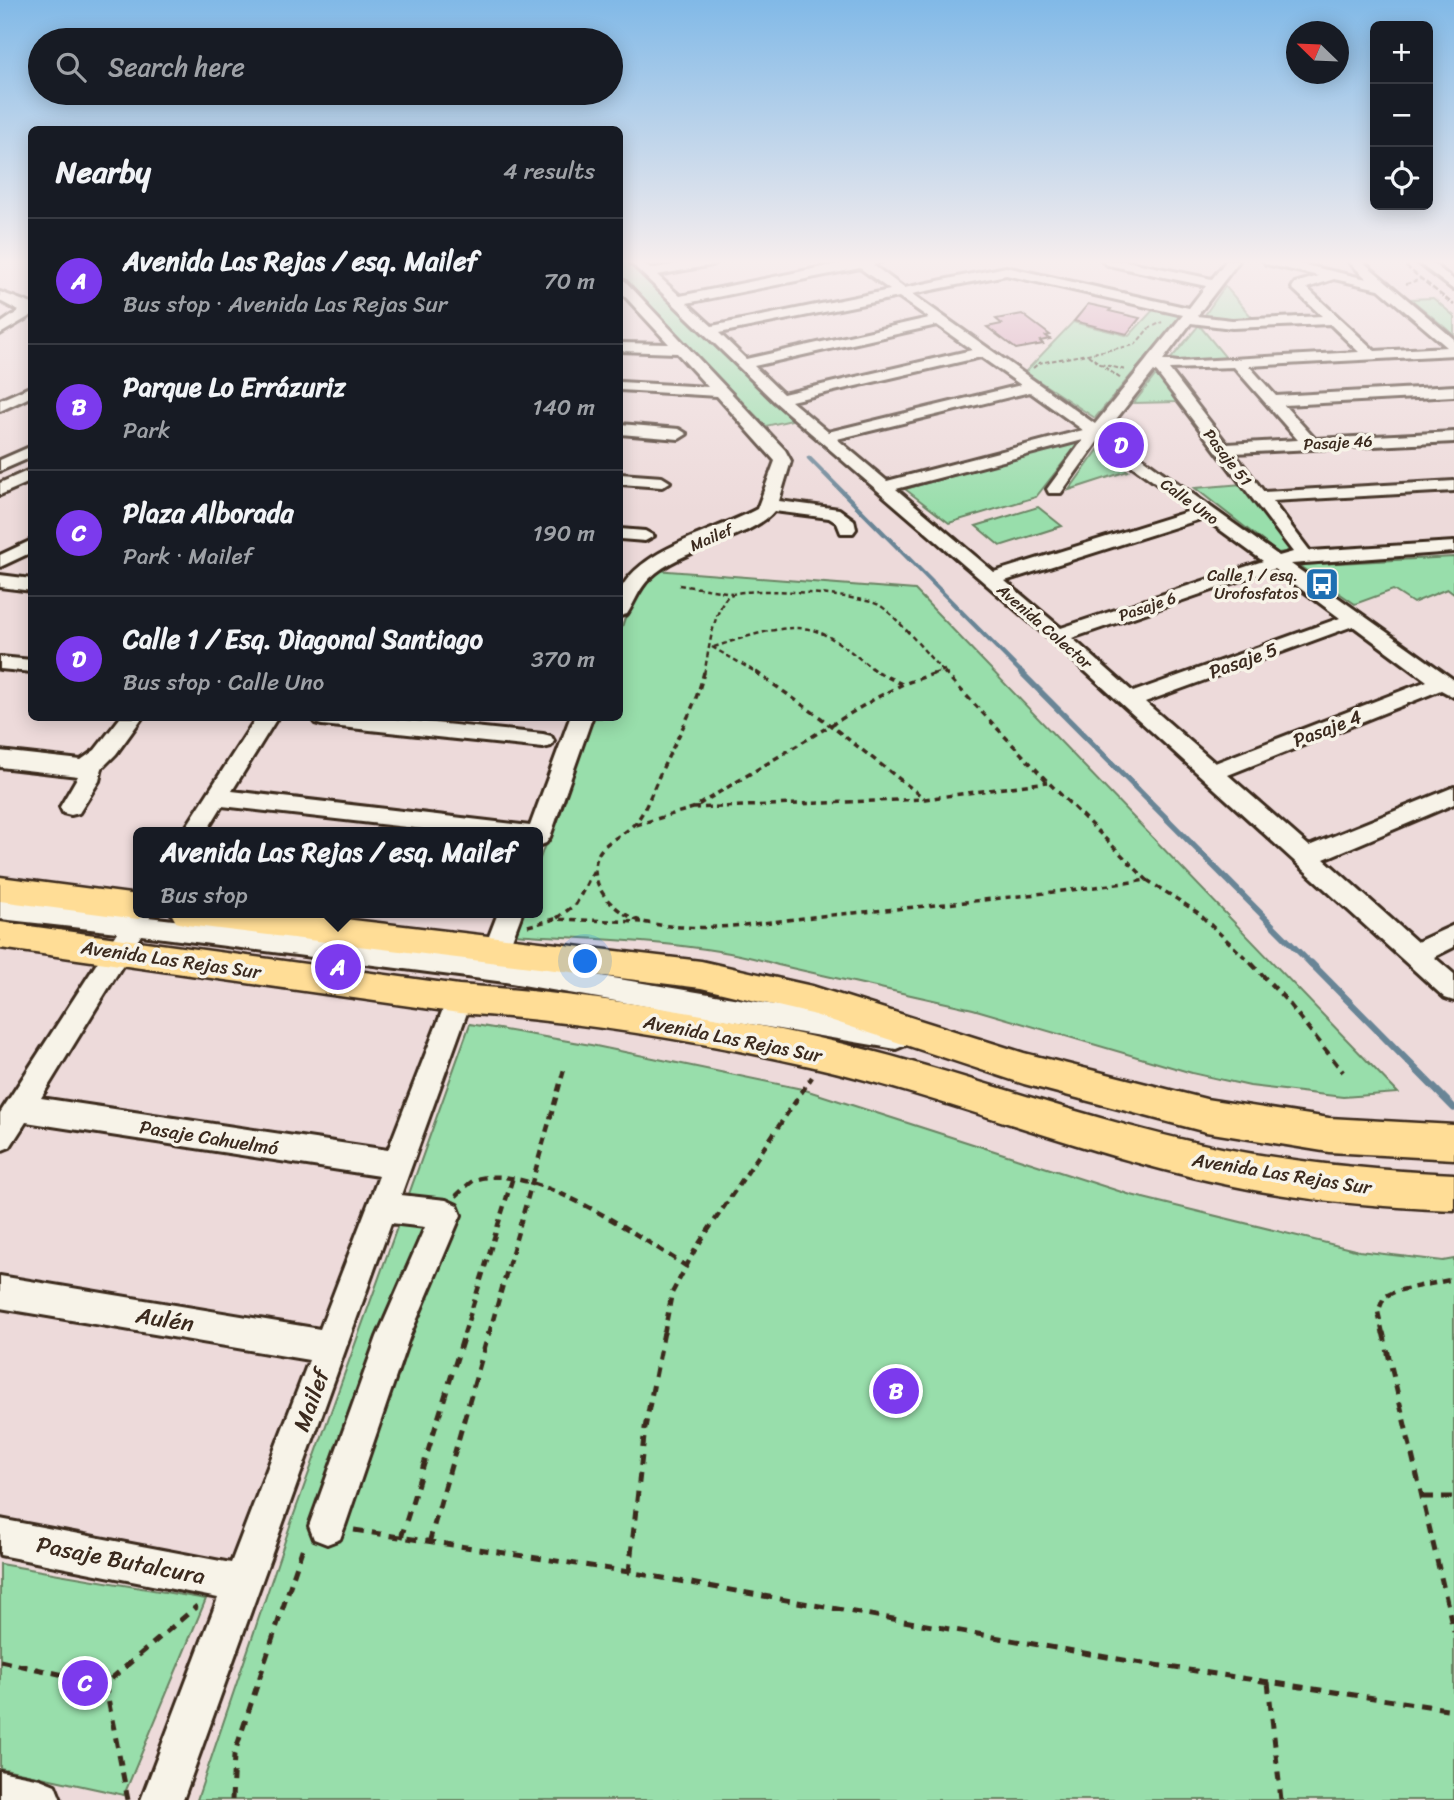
<!DOCTYPE html>
<meta charset="utf-8">
<style>
:root{--surface:#171b24;--page:#20242c;--text:#f1f3f6;--muted:#9ea1a6;--line:#363941;--accent:#7c3aed}
body{margin:0;font-family:Sriracha,sans-serif;background:var(--page);color:var(--text)}
.controls{position:absolute;right:21px;top:21px;display:grid;overflow:hidden;border-radius:10px;box-shadow:0 4px 18px #0003}
.controls button{width:63px;height:63px;display:grid;place-items:center;padding:0;border:0;border-bottom:2px solid var(--line);background:var(--surface);color:var(--text);font:35px sans-serif}
.compass{position:absolute;left:1286px;top:21px;width:63px;height:63px;border-radius:50%;background:var(--surface);box-shadow:0 4px 18px #0003;rotate:293deg}
.you{position:absolute;left:586px;top:962px;width:24px;height:24px;margin:-18px;border:5px solid #fff;border-radius:50%;background:#1a73e8;box-shadow:0 0 0 10px #1a73e833}
.badge{display:grid;place-items:center;width:46px;height:46px;border-radius:50%;background:var(--accent);color:#fff;font-size:23px;font-weight:700}
.pin{position:absolute;translate:-50% -50%;border:4px solid #fff;box-shadow:0 2px 7px #0006}
.popup{position:absolute;left:133px;top:827px;width:410px;height:91px;box-sizing:border-box;display:grid;place-content:center;border-radius:10px;background:var(--surface);filter:drop-shadow(0 2px 5px #0005);font-size:23px;white-space:nowrap;color:var(--muted)}
.popup b{font-size:26px;color:var(--text)}
.popup::after{content:'';position:absolute;left:50%;top:100%;margin-left:-14px;border:14px solid transparent;border-top-color:var(--surface)}
.list{margin:0;padding:0;list-style:none}
h2{display:flex;justify-content:space-between;align-items:center;height:91px;margin:0;padding:0 28px;font-size:30px}
h2 small{font-size:23px;font-weight:400;color:var(--muted)}
.list li{display:grid;grid-template-columns:46px 1fr auto;gap:21px;align-items:center;box-sizing:border-box;height:126px;padding:0 28px;border-top:2px solid var(--line)}
.list b{display:block;font-size:26px;white-space:nowrap}
.list p{margin:0;font-size:23px;white-space:nowrap;color:var(--muted)}
.list em{font-size:23px;font-style:normal;color:var(--muted)}
.icon{flex:none;width:38px;height:38px;fill:none;stroke:currentColor;stroke-width:2;stroke-linecap:round;stroke-linejoin:round}
.map{position:relative;flex:none;width:1454px;height:1800px;overflow:hidden}
.search{position:absolute;background:var(--surface);box-shadow:0 4px 18px #0003;left:28px;top:28px;width:595px;height:77px;display:flex;align-items:center;gap:18px;box-sizing:border-box;padding:0 24px;border-radius:38px;color:var(--muted);font-size:26px}
.panel{position:absolute;background:var(--surface);box-shadow:0 4px 18px #0003;left:28px;top:126px;width:595px;height:595px;border-radius:10px}
.map>svg:first-child{display:block}
</style>
<div class="map">
<svg width="1454" height="1800" viewBox="0 0 1454 1800">
<rect width="100%" height="100%" fill="#eddada"/>
<filter id="ink" filterUnits="userSpaceOnUse"><feTurbulence type="fractalNoise" baseFrequency=".0143" numOctaves="2"/><feDisplacementMap in="SourceGraphic" scale="14" xChannelSelector="R" yChannelSelector="G"/><feConvolveMatrix kernelMatrix="1 2 1 2 8 2 1 2 1" color-interpolation-filters="sRGB"/></filter>
<g filter="url(#ink)">
<!-- green -->
<path fill="#98deab" stroke="#6a8464" stroke-width="2" d="M620,261H627L792,420L766,426L620,277Z
M1225,286L1255,321L1202,319Z
M1433,298L1454,316V335L1411,299Z
M1154,309L1181,316L1095,418L1025,372L1073,322L1129,336Z
M1199,325L1227,359L1169,361Z
M1158,372L1176,402L1134,403Z
M1080,441L1036,497L949,523L905,489Z
M1098,450L1128,471L1069,490Z
M1242,484L1298,550L1278,553L1195,488Z
M1038,507L1062,526L1000,546L976,526Z
M1454,557V594L1447,589L1413,603L1393,590L1355,604L1298,565Z
M655,570L915,590L1398,1093L1343,1097L1250,1086L1192,1073L973,1009L778,965C700,940 595,940 513,934L520,913H538V864L590,718H620V633L633,594Z
M470,1024L591,1045L802,1089L1131,1195L1359,1251L1443,1261L1454,1259V1800H197L292,1520Z
M0,1564L206,1599L124,1795L0,1768Z"/>
<g fill="none" stroke-linecap="round" stroke-linejoin="round">
<!-- stream-far2 -->
<path stroke="#698596" stroke-width="4.5" d="M809,458L1023,674"/>
<!-- stream-far1 -->
<path stroke="#698596" stroke-width="6" d="M1021,672L1312,965"/>
<!-- stream -->
<path stroke="#698596" stroke-width="7" d="M1311,963L1454,1108"/>
</g>
<!-- building -->
<path fill="#d7a1b9" stroke="#3b2a1e" stroke-width="2" d="M1088,304L1111,309L1109,311L1140,318L1127,334L1074,321Z
M1022,314L1050,335L1046,336L1050,339L1040,341L1043,344L1016,349L987,327L1002,324L996,319Z"/>
<g fill="none" stroke-linecap="round" stroke-linejoin="round">
<!-- minor casing -->
<g stroke="#3b2a1e" stroke-width="6">
<path id="minor" d="M629,261H642L650,269L692,261H718L712,265L657,275L680,296L852,261H882L873,265L904,288L1006,267L1189,308L1206,286L1108,265L1102,261H1126L1212,279L1226,261H1239L1197,316L1232,320L1322,316L1292,288L1295,283L1319,276L1266,264L1264,261H1287L1367,279L1348,261H1362L1454,339V355L1249,366L1276,396L1454,386V396L1284,405L1315,439L1454,432V442L1234,453L1264,492L1454,481V491L1272,501L1310,551L1454,542V552L1291,564L1454,680V697L1441,690L1228,775L1309,846L1454,787V804L1324,859L1417,942L1454,925V947L1434,957L1454,974V1001L1445,998L1051,640L775,402ZM860,268L890,290L712,326L687,303ZM1006,275L1183,315L1095,424L912,294ZM1334,279L1379,289L1447,347L1375,351L1307,288ZM899,297L929,318L746,359L719,333ZM1191,323L1232,328L1330,324L1359,352L1178,362L1163,360ZM937,325L972,350L783,394L754,366ZM981,357L1021,385L828,432L791,401ZM1234,367L1298,440L1227,444L1169,369ZM1154,371L1157,373L1293,552L1279,556L1106,432ZM1030,392L1083,430L887,481L837,439ZM1083,440L1047,489L1049,493H1061L1098,441L1193,510L994,572L896,489ZM1204,518L1263,561L1061,628L1005,581ZM1274,569L1340,618L1133,692L1072,638ZM1353,626L1427,681L1215,763L1145,702Z
M1416,261H1430L1454,280V290Z
M620,280L625,281L785,450L791,461L779,501L839,509L854,520L856,529L853,533H841L837,523L829,518L774,511C753,538 681,548 650,578C639,588 635,602 627,614L620,616C620,607 617,596 621,589C643,547 717,531 757,509L775,461L717,396L620,390V382L708,387L677,353L620,351V343L669,344L620,291Z
M0,292L32,304V315L0,334V324L19,311L0,301Z
M32,386V396L0,411V400Z
M620,424L679,429L687,434L679,439L620,434Z
M32,446V457L0,471V460Z
M32,469V481L0,495V483Z
M620,474L662,477L670,482L662,487L620,484Z
M620,529L645,531L654,536L645,541L620,539Z
M32,540V552L0,567V555Z
M0,575L32,579V591L0,587Z
M0,657L32,660V672L0,669Z
M120,718H142L116,754L102,768L99,781L79,813L71,815L63,813L60,807L78,776L0,767V751L81,760L95,750Z
M256,718H277L232,791L530,826L570,718H592L550,837L546,843L538,846V832H450L222,806L206,832H183Z
M311,718H386L543,734L551,736L554,741L551,746L543,748L322,725L315,723Z
M0,899L505,960L896,1025L906,1029L910,1037L906,1045L896,1049L505,982L141,935L41,1098L388,1150L450,991L459,988L468,991L472,999L401,1195L446,1200L457,1205L461,1215L409,1338L345,1526L340,1539L327,1544L314,1539L309,1526L377,1337L425,1227L391,1223L183,1800H141L218,1598L0,1555V1519L231,1563L309,1360L0,1308V1276L320,1329L379,1176L26,1122L10,1147L0,1151V1113L117,932L0,919Z
M498,913H522L506,956L497,959L488,956L484,949Z
M0,1771L40,1779L55,1785L61,1800H0Z"/>
</g>
<!-- major casing -->
<g stroke="#3b2a1e" stroke-width="5">
<path id="major" d="M0,877L138,895V913H151L138,919L0,901Z
M171,913H294L701,961L812,986L1024,1053L1206,1099L1329,1118L1454,1125V1159L1329,1152L1206,1132L1024,1084L812,1014L701,988L187,925L176,922Z
M0,922L459,985C576,993 694,1011 809,1036C959,1068 1103,1129 1254,1154C1320,1165 1387,1171 1454,1174V1210C1387,1207 1320,1202 1254,1190C1102,1163 959,1100 810,1066C695,1040 576,1021 459,1013L0,948Z"/>
</g>
<!-- path-far4 -->
<path stroke="#3b2a1e" stroke-width="2" stroke-dasharray="4.5 2.5" stroke-linecap="butt" d="M1406,284L1421,279
M1088,355L1121,379
M1100,364L1126,370
M1033,368L1039,363L1135,345L1148,329L1162,322"/>
<!-- path-far3 -->
<path stroke="#3b2a1e" stroke-width="2.5" stroke-dasharray="5 3.5" stroke-linecap="butt" d="M679,585L732,593
M712,647L759,674
M714,647C743,638 792,619 821,633C842,642 861,661 880,674
M704,674C709,651 712,616 727,597C737,584 862,595 879,605C894,613 931,659 945,674
M933,674L945,670"/>
<!-- path-far2 -->
<path stroke="#3b2a1e" stroke-width="3.5" stroke-dasharray="6 5" stroke-linecap="butt" d="M704,672C696,707 675,741 660,774C653,789 647,808 637,821C622,840 595,840 595,870C596,897 623,918 648,923C704,934 765,922 821,916C930,906 1039,895 1147,880
M756,672L821,718L924,798
M877,672L902,684
M944,672L1047,781L1147,880
M693,808L925,799L1047,782
M636,825L693,808L876,698L903,684L939,672
M1147,880L1197,912L1253,965
M557,918L576,904L594,870
M528,926L555,919L641,922"/>
<!-- path-far1 -->
<path stroke="#3b2a1e" stroke-width="4.5" stroke-dasharray="8 6" stroke-linecap="butt" d="M1251,963L1286,1000L1343,1072
M456,1196C462,1191 469,1182 477,1179C534,1163 638,1236 686,1266
M464,1334L513,1177
M489,1334L565,1066
M664,1334L672,1293L696,1248L812,1077
M1383,1334L1378,1312L1384,1297L1396,1291L1454,1279"/>
<!-- path -->
<path stroke="#3b2a1e" stroke-width="5" stroke-dasharray="10 8" stroke-linecap="butt" d="M664,1332L645,1428L629,1572L1129,1661L1454,1710
M1383,1332L1454,1632
M1424,1497H1454
M354,1530L629,1572
M401,1538L465,1332
M429,1543L489,1332
M0,1661L105,1684
M1268,1682L1281,1800
M128,1800L105,1684L197,1606
M232,1800L234,1755L304,1544"/>
<!-- minor -->
<use href="#minor" fill="#f7f3e8" fill-rule="evenodd"/>
<!-- major -->
<use href="#major" fill="#ffdd96" fill-rule="evenodd"/>
<!-- rail -->
<path stroke="#3b2a1e" stroke-width="2.5" stroke-dasharray="6 2.5" stroke-linecap="butt" d="M1399,261L1454,305"/>
</g>
</g>
<!-- sky -->
<linearGradient id="sky" x2="0" y2="1"><stop stop-color="#81b9e7"/><stop offset="0.51" stop-color="#f7eeee"/><stop offset="1" stop-color="#f7eeee" stop-opacity="0"/></linearGradient>
<rect width="1454" height="513" fill="url(#sky)"/>
<!-- icons -->
<defs>
<g id="bus-square" transform="scale(1.75)"><rect x="-9" y="-9" width="18" height="18" rx="4" fill="#1f6fb2" stroke="#f7f3e8"/><path d="M-5-6H5V4H4V6H2V4H-2V6H-4V4H-5ZM-3.5-4V0h7V-4ZM-3.5 1.2v1.5H-2V1.2ZM2 1.2v1.5H3.5V1.2Z" fill="#fff"/></g>
</defs>
<g fill-rule="evenodd">
<use href="#bus-square" x="1322" y="584"/>
</g>
<g text-anchor="middle" stroke-width="7" stroke-linejoin="round" paint-order="stroke">
<!-- far-street labels -->
<g font-size="16" fill="#3b2a1e" stroke="#f7f3e8">
<text transform="translate(1338 442) rotate(-3)" y="6">Pasaje 46</text>
<text transform="translate(1228 457) rotate(52)" y="6">Pasaje 51</text>
<text transform="translate(1190 501) rotate(36)" y="6">Calle Uno</text>
<text transform="translate(711 537) rotate(-24)" y="6">Mailef</text>
<text transform="translate(1147 606) rotate(-19)" y="6">Pasaje 6</text>
<text transform="translate(1045 626) rotate(41)" y="6">Avenida Colector</text>
</g>
<!-- far-poi labels -->
<g font-size="16" fill="#3b2a1e" stroke="#f7f3e8" text-anchor="end">
<text x="1298" y="581">Calle 1 / esq.<tspan x="1298" dy="18">Urofosfatos</tspan></text>
</g>
<!-- street labels -->
<g font-size="19" fill="#3b2a1e" stroke="#f7f3e8">
<text transform="translate(1243 660) rotate(-20)" y="7">Pasaje 5</text>
<text transform="translate(1327 728) rotate(-21)" y="7">Pasaje 4</text>
<text transform="translate(171 959) rotate(8)" y="7">Avenida Las Rejas Sur</text>
<text transform="translate(733 1038) rotate(11)" y="7">Avenida Las Rejas Sur</text>
<text transform="translate(209 1137) rotate(9)" y="7">Pasaje Cahuelmó</text>
<text transform="translate(1282 1173) rotate(9)" y="7">Avenida Las Rejas Sur</text>
</g>
<!-- near-street labels -->
<g font-size="23" fill="#3b2a1e" stroke="#f7f3e8">
<text transform="translate(165 1319) rotate(9)" y="8">Aulén</text>
<text transform="translate(311 1400) rotate(-70)" y="8">Mailef</text>
<text transform="translate(121 1560) rotate(11)" y="8">Pasaje Butalcura</text>
</g>
</g>
</svg>
<div class="controls">
<button>+</button>
<button>−</button>
<button><svg class="icon" aria-label="locate" viewBox="0 0 24 24"><circle cx="12" cy="12" r="6"/><path d="M12 2v4M12 18v4M2 12h4M18 12h4"/></svg></button>
</div>
<svg class="compass" viewBox="-18 -18 36 36"><path d="M0-13l5 13h-10z" fill="#e53935"/><path d="M0 13l5-13h-10z" fill="#9ea1a6"/></svg>
<div class="you"></div>
<div class="pin badge" style="left:338px;top:967px">A</div>
<div class="popup"><b>Avenida Las Rejas / esq. Mailef</b>Bus stop</div>
<div class="pin badge" style="left:896px;top:1391px">B</div>
<div class="pin badge" style="left:85px;top:1683px">C</div>
<div class="pin badge" style="left:1121px;top:445px">D</div>
<div class="search"><svg class="icon" aria-label="search" viewBox="0 0 24 24"><circle cx="10" cy="10" r="6"/><path d="M15 15l6 6"/></svg>Search here</div>
<section class="panel">
<h2>Nearby<small>4 results</small></h2>
<ul class="list">
<li><span class="badge">A</span><div><b>Avenida Las Rejas / esq. Mailef</b><p>Bus stop · Avenida Las Rejas Sur</p></div><em>70 m</em></li>
<li><span class="badge">B</span><div><b>Parque Lo Errázuriz</b><p>Park</p></div><em>140 m</em></li>
<li><span class="badge">C</span><div><b>Plaza Alborada</b><p>Park · Mailef</p></div><em>190 m</em></li>
<li><span class="badge">D</span><div><b>Calle 1 / Esq. Diagonal Santiago</b><p>Bus stop · Calle Uno</p></div><em>370 m</em></li>
</ul>
</section>
</div>
